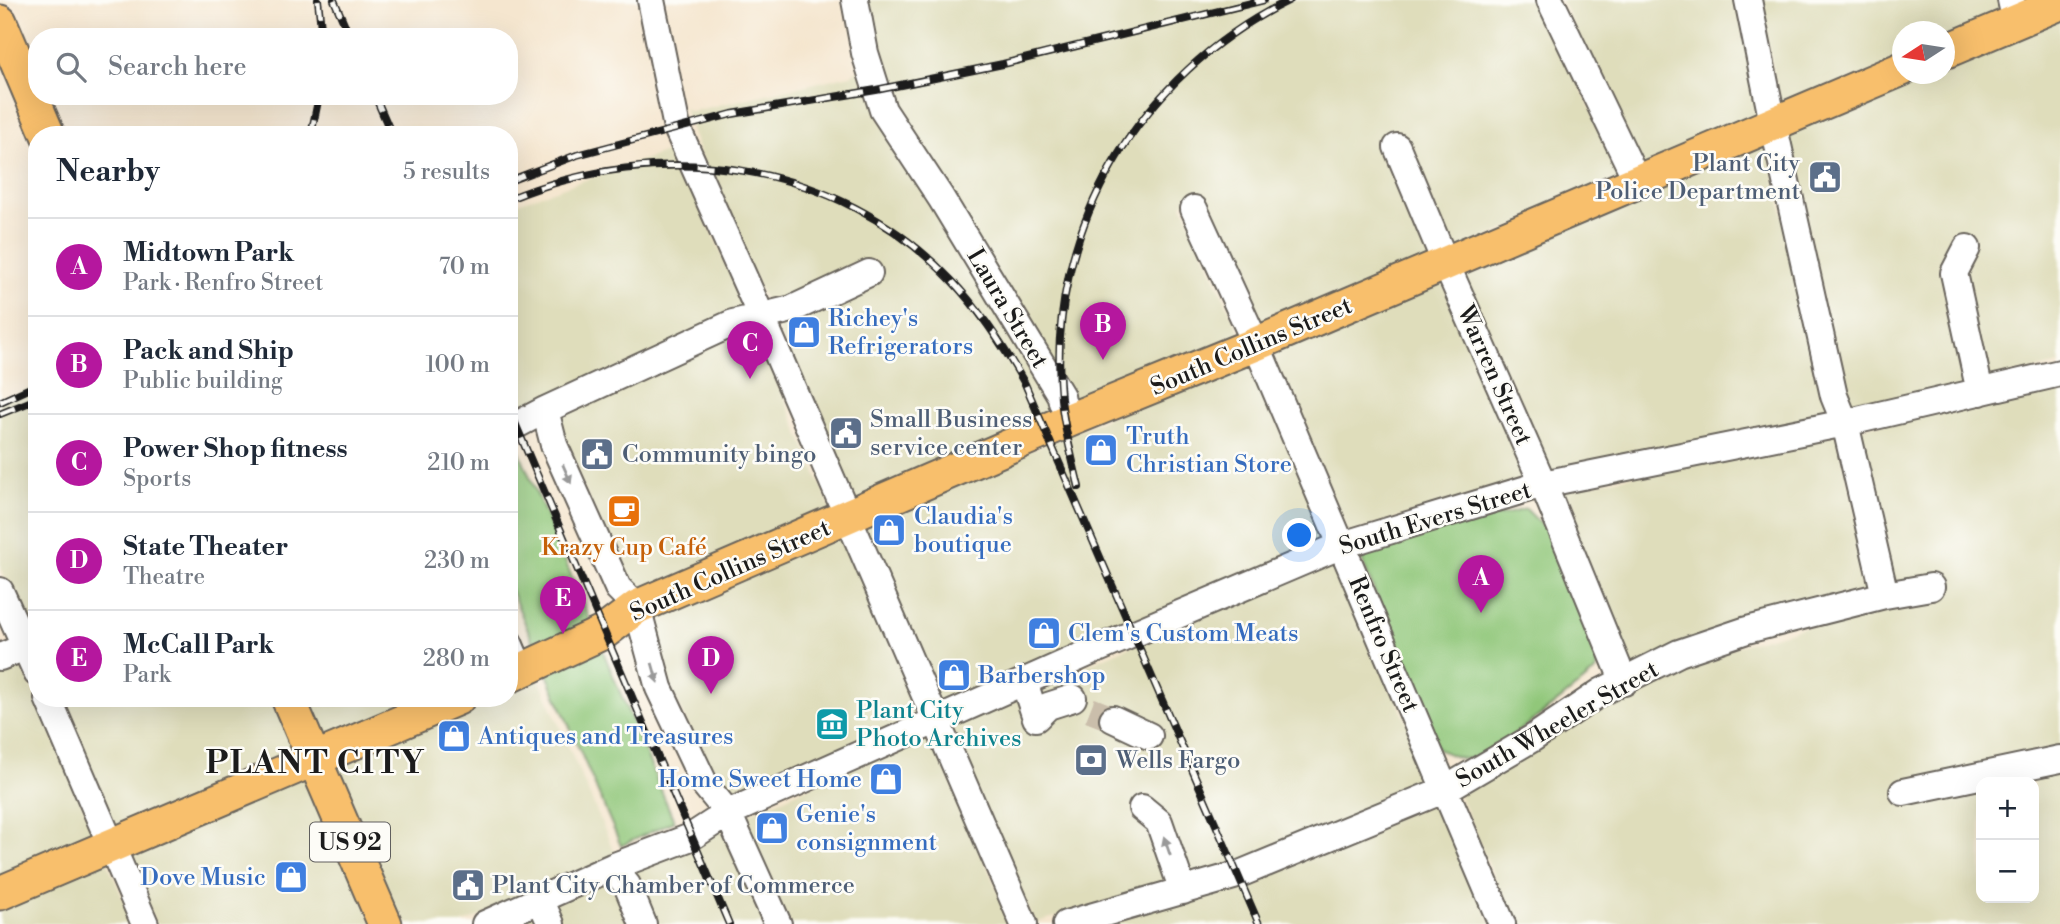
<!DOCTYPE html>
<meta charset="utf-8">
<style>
:root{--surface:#fff;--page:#f2f2f3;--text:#1f2937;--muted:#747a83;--line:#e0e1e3;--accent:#b5179e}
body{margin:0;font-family:"Libre Bodoni",serif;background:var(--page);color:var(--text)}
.controls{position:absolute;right:21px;bottom:21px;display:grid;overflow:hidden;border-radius:14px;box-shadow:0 7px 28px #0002}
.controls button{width:63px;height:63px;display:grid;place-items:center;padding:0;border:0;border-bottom:2px solid var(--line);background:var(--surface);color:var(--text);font:35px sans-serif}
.compass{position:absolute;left:1892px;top:21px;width:63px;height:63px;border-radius:50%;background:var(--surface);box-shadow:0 7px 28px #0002;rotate:258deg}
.you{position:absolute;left:1300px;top:536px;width:24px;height:24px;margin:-18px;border:5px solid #fff;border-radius:50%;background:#1a73e8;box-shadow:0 0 0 10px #1a73e833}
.badge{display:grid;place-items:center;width:46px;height:46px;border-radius:50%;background:var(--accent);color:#fff;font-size:23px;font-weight:700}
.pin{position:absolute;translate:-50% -58px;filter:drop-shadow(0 2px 4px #0008)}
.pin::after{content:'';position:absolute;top:37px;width:24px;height:21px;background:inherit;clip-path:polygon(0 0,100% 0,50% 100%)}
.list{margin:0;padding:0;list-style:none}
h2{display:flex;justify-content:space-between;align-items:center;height:91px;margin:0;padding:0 28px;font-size:30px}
h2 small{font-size:23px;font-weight:400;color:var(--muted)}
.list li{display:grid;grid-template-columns:46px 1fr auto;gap:21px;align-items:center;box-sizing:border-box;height:98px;padding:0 28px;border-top:2px solid var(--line)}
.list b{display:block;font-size:26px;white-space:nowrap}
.list p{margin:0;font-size:23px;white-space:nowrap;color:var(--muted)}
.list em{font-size:23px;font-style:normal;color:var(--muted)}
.icon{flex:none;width:38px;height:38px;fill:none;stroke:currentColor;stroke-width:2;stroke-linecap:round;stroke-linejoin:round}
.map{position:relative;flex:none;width:2060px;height:924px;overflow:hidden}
.search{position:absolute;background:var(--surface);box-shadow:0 7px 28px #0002;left:28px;top:28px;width:490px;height:77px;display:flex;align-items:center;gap:18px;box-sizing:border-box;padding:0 24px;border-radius:28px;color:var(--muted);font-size:26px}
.panel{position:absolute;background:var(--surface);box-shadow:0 7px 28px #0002;left:28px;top:126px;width:490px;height:581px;border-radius:28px}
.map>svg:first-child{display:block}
</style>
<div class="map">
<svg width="2060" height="924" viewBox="0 0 2060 924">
<rect width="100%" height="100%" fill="#fdfcf7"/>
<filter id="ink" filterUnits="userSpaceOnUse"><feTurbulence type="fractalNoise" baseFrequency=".0143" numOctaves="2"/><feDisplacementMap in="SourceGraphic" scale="14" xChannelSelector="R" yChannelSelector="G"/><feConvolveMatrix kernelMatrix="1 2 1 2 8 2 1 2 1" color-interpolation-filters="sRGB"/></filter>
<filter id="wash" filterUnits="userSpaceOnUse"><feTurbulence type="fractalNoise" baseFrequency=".00686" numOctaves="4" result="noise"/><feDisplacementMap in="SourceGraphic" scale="28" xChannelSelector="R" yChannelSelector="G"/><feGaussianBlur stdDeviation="1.57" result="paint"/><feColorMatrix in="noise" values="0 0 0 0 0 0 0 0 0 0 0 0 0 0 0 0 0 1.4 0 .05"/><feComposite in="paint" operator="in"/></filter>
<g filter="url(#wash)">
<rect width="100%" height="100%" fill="#f5e6cf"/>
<!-- built -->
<path fill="#dfddbb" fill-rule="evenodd" d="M865,0H1538L1625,179L1452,252L1404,135L1385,141L1433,260L1262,332L1200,197L1182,204L1243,340L1077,407L893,106L886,87Z
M1561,0H1738L1761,118L1644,171Z
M1759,0H2044L1945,42L1944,32H1902V59L1781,110Z
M2060,13V364L1852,412L1843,392L1785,128L1916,74H1944L1945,62Z
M858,70L932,203L1058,416L853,506L775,323L796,317L883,276L874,260L788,301L768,307L702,162L684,107L688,111H693L851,75Z
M1765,137L1831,416L1550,473L1459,269Z
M675,149L747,311L509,418V206Z
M1440,277L1529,479L1348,533L1270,349Z
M755,328L833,514L640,596L627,583L563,442L556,414L736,332Z
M1250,357L1329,540L941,708L860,523Z
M2060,383V924H1514L1458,792L1606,700L1684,661L1887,604L1942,595L1939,577L1893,585L1857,429ZM1981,782H2034V898H1981Z
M37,385V631L31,634L0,567V402Z
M1837,434L1873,589L1630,668L1557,491Z
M841,531L922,717L732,801L714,780L669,685L649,612Z
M1336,557L1433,784L1234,866L1034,923L948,725Z
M19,659L99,842L0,883V667Z
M537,674L613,849L617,853L607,860L462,924H396L328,764L480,698H509V686Z
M59,698H277L302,755L118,834Z
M300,698H434L320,747Z
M930,734L1012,924H789L741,817Z
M309,772L373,924H156L125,851Z
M1440,801L1491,924H1097Z
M723,827L766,924H654L628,871Z
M106,859L134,924H0V904Z
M608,879L617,890L632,924H508Z"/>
<!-- green -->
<path fill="#91c77a" stroke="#56724b" stroke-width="2" d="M517,446L674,821L621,846L509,586V449Z
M1526,509L1551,534L1599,653L1596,671C1575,688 1488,761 1464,759C1456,758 1447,752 1438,750L1361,558L1395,541Z"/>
</g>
<g filter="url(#ink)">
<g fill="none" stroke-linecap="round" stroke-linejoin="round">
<!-- minor-tunnel -->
<path stroke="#cabeab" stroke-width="26" stroke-dasharray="26 13" stroke-linecap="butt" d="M1090,710L1113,719"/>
<!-- minor casing -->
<g stroke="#68635b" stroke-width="30">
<path id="minor" d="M651,0L677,128L762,318L1024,924
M855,0L865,53L883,110L941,198L1061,396L1062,402L1072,419
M1550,0L1638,183
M2011,0L2016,22
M1397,147L1446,264L1543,484L1624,682
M1194,209L1256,344L1502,924
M1967,248L1954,273L1980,392
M545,410L554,445L618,588L637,607L659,688L705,785L728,813L778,924
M509,429L545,410L733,323L792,309L869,273
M0,591L37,673
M1885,595L1931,587
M509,643L521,671
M0,657L37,642
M1024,682L1036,718L1048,706L1073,698
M48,698L145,924
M1113,719L1149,736
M1903,792L2060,759
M1142,808L1159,822L1183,891
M612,867L627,885L643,924
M540,899L551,924
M485,924L612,867L691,837L728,813L1093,651L1342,545L1543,484L1845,423L2060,373
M1066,924L1237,875L1446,789L1533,738L1601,692L1679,653L1747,630L1885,595L1845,423L1834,396L1773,123L1748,0"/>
</g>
<!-- major casing -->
<g stroke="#68635b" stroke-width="37">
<path id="major" d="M0,22L48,135
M1944,52L2060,3
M509,676L604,632L637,607L1072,419L1256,344L1902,69
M288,698L385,924
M0,893L458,698"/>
</g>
<!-- minor -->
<use href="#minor" stroke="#fff" stroke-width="26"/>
<!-- major -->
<use href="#major" stroke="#f8bf6c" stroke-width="33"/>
<!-- rail casing -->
<g stroke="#1c1c1c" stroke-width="8">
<path id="rail" d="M318,0L322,37
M334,0L350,37
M375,96L392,135
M311,135L319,96
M509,181L577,155L732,114L876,90L1003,64L1264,0
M509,199C660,137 836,159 951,280C981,311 1004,347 1025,384L1259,924
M0,402L37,385
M509,409L729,924
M0,414L37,399
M1079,487C1072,458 1064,428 1061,399C1045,230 1139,73 1290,0"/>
</g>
<!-- rail -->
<use href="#rail" stroke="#fdfcf7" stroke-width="5" stroke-dasharray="16" stroke-linecap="butt"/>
</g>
<!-- one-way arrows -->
<defs><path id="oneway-solid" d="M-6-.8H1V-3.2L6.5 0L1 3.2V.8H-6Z" transform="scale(1.75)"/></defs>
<g fill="#999">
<use href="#oneway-solid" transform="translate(567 474) rotate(66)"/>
<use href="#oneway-solid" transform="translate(655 673) rotate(74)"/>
<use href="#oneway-solid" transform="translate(1167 846) rotate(-109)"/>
</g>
</g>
<!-- icons -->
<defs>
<g id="civic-square" transform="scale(1.75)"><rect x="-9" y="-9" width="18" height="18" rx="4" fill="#5c6f8a" stroke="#fdfcf7"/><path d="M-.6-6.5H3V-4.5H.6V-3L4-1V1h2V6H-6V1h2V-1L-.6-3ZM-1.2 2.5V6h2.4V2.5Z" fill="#fff"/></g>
<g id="shop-square" transform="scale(1.75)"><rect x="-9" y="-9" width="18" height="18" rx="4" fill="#3f7fe0" stroke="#fdfcf7"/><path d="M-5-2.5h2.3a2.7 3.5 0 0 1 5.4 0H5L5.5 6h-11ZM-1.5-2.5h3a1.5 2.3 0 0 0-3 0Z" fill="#fff"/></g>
<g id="cafe-square" transform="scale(1.75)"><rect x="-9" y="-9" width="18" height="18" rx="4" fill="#e8710a" stroke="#fdfcf7"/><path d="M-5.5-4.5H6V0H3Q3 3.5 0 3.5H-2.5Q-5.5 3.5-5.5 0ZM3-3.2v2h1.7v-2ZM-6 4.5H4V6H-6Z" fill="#fff"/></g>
<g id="museum-square" transform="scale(1.75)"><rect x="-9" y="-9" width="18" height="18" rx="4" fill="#0f9aa8" stroke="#fdfcf7"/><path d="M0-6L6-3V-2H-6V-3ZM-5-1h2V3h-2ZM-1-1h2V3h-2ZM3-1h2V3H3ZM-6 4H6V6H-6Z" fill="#fff"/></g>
<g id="bank-square" transform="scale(1.75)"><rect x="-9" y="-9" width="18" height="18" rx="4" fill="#5c6f8a" stroke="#fdfcf7"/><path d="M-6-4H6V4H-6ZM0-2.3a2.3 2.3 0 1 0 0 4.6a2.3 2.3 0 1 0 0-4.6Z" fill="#fff"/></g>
</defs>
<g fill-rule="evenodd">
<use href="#civic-square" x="1825" y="177"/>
<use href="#shop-square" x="804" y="332"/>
<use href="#civic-square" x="846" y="433"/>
<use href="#shop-square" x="1101" y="450"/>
<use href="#civic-square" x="597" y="454"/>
<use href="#cafe-square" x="624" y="511"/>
<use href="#shop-square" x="889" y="530"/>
<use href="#shop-square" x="1044" y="633"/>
<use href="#shop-square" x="954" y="675"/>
<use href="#museum-square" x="832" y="724"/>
<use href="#shop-square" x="454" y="736"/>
<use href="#bank-square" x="1091" y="760"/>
<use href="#shop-square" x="886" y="779"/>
<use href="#shop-square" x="772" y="828"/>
<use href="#shop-square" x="291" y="877"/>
<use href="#civic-square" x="468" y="885"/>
</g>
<g text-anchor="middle" stroke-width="5" stroke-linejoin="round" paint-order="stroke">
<!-- shield labels -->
<rect fill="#fdfcf7" stroke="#605f5e" stroke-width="2" x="310" y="822.5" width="80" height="39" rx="5"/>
<g font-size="23" font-weight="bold" fill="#1c1c1c">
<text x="350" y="850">US 92</text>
</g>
<!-- service labels -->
<g font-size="24" fill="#4e5e75" stroke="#fdfcf7" text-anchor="start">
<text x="1800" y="171" text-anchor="end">Plant City<tspan x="1800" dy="28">Police Department</tspan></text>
<text x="870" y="427">Small Business<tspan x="870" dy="28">service center</tspan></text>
<text x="622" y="462">Community bingo</text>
<text x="1116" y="768">Wells Fargo</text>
<text x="492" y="893">Plant City Chamber of Commerce</text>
</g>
<!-- street labels -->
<g font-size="24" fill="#1c1c1c" stroke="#fdfcf7">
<text transform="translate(1008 308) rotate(59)" y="8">Laura Street</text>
<text transform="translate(1251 346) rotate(-23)" y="8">South Collins Street</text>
<text transform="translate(1495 375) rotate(66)" y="8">Warren Street</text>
<text transform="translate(1435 518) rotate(-17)" y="8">South Evers Street</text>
<text transform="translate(730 570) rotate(-24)" y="8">South Collins Street</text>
<text transform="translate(1384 644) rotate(67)" y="8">Renfro Street</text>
<text transform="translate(1557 724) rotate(-30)" y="8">South Wheeler Street</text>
</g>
<!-- shop labels -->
<g font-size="24" fill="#366cbe" stroke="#fdfcf7" text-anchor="start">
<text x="828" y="326">Richey's<tspan x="828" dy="28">Refrigerators</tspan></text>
<text x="1126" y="444">Truth<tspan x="1126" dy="28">Christian Store</tspan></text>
<text x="914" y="524">Claudia's<tspan x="914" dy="28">boutique</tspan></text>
<text x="1068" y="641">Clem's Custom Meats</text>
<text x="978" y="683">Barbershop</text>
<text x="478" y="744">Antiques and Treasures</text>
<text x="862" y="787" text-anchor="end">Home Sweet Home</text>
<text x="796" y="822">Genie's<tspan x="796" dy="28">consignment</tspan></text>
<text x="266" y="885" text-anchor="end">Dove Music</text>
</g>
<!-- food labels -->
<g font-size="24" fill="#c56008" stroke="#fdfcf7">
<text x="624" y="555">Krazy Cup Café</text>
</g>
<!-- culture labels -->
<g font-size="24" fill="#0d838f" stroke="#fdfcf7" text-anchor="start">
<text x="856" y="718">Plant City<tspan x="856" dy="28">Photo Archives</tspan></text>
</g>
<!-- district labels -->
<g font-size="32" font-weight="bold" letter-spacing="2" fill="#1c1c1c" stroke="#fdfcf7">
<text x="316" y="773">PLANT CITY</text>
</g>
</g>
</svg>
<div class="controls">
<button>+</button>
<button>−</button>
</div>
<svg class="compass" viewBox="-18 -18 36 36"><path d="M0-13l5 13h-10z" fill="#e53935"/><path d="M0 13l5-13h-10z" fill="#747a83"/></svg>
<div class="you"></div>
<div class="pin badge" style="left:1481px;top:613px">A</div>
<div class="pin badge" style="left:1103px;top:360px">B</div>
<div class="pin badge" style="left:750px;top:379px">C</div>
<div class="pin badge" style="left:711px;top:694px">D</div>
<div class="pin badge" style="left:563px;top:634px">E</div>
<div class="search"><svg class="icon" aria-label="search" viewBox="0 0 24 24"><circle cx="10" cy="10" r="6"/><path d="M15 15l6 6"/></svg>Search here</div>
<section class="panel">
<h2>Nearby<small>5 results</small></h2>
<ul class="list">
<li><span class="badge">A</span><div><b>Midtown Park</b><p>Park · Renfro Street</p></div><em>70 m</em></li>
<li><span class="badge">B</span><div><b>Pack and Ship</b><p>Public building</p></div><em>100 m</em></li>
<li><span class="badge">C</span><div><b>Power Shop fitness</b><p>Sports</p></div><em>210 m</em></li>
<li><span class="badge">D</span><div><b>State Theater</b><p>Theatre</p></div><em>230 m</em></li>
<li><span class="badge">E</span><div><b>McCall Park</b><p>Park</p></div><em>280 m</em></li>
</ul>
</section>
</div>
